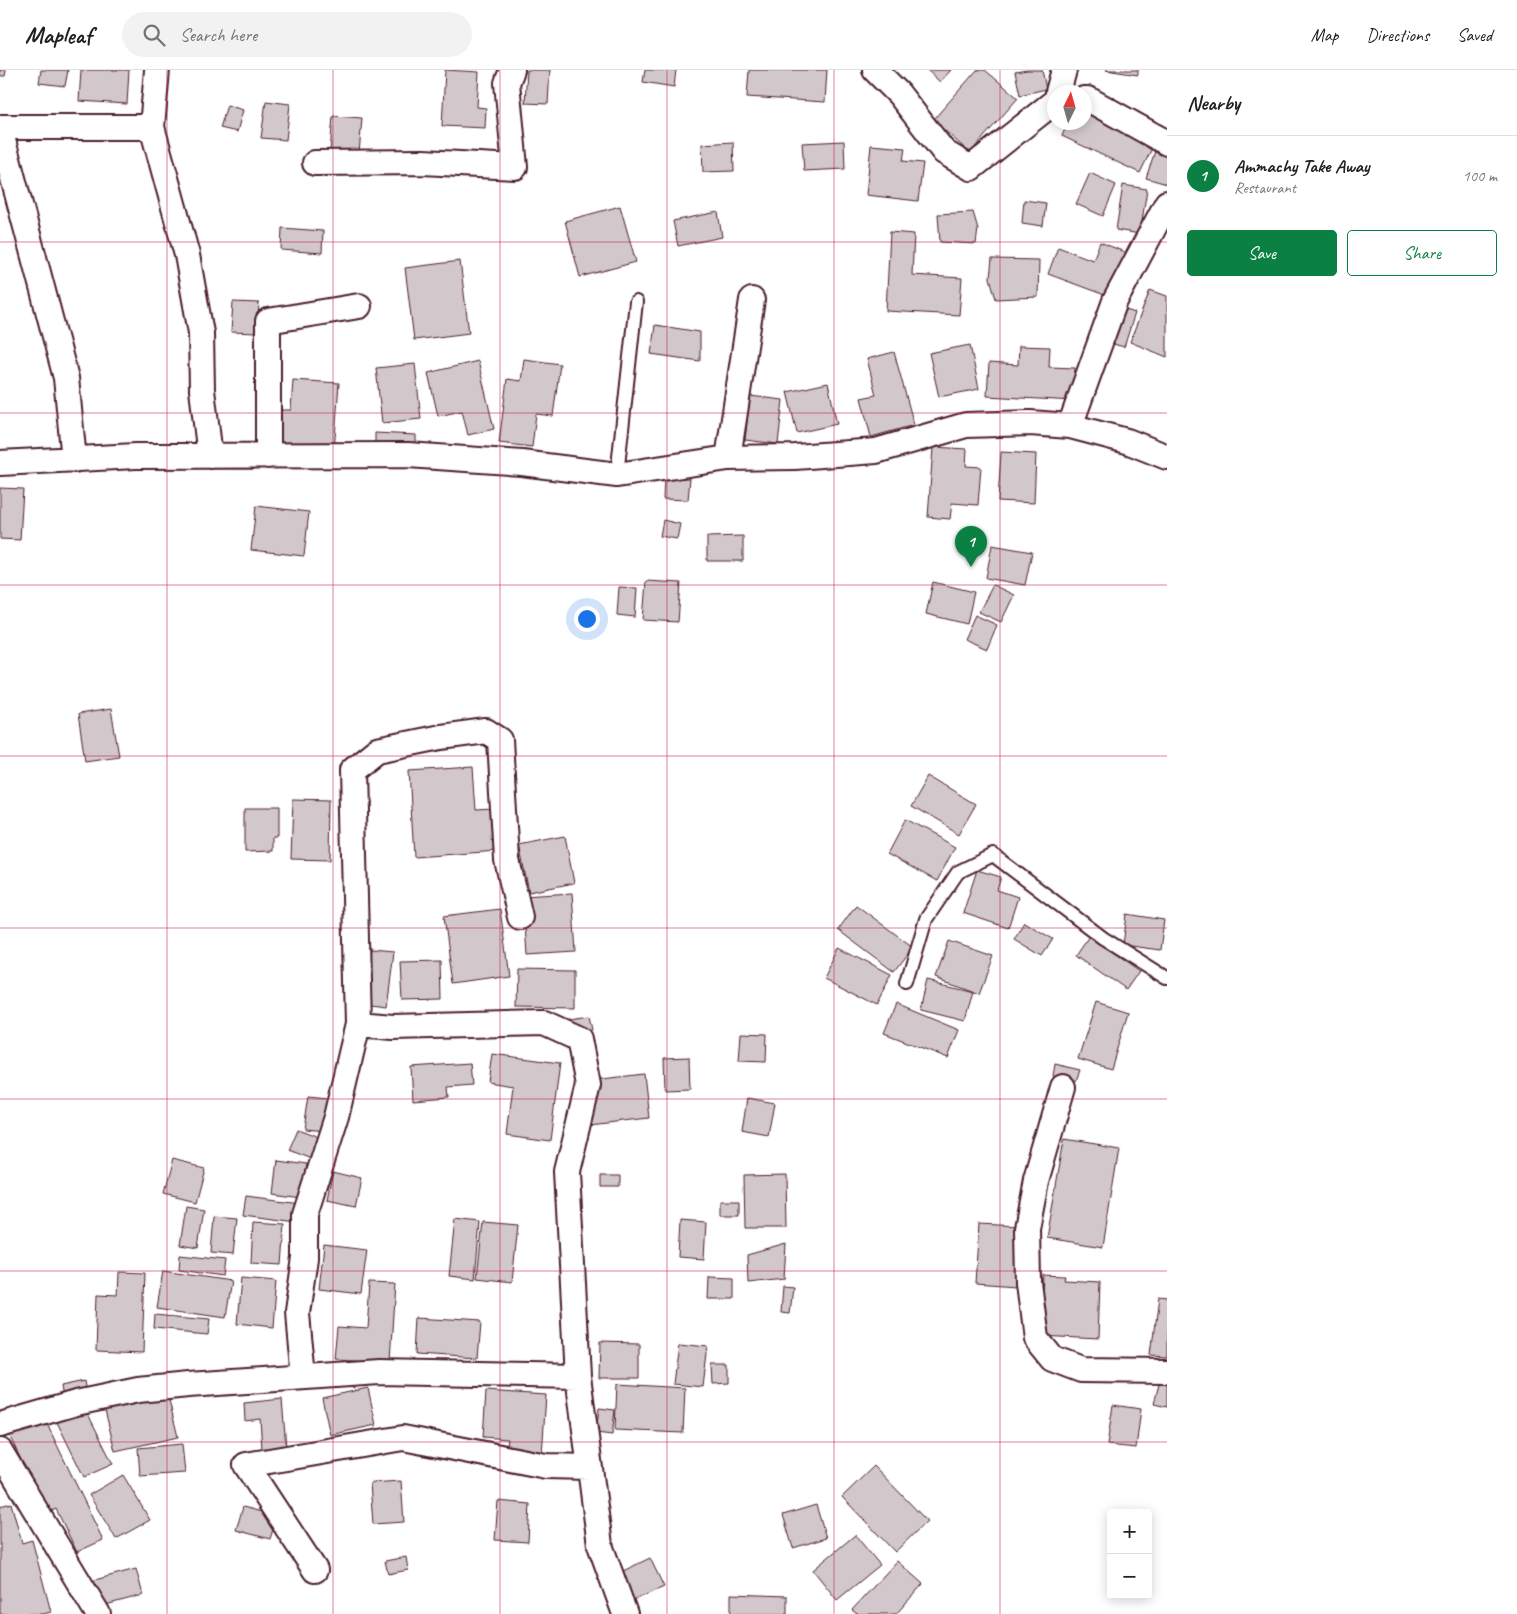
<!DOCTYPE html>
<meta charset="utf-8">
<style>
:root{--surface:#fff;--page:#f2f2f2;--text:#202124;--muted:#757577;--line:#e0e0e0;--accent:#0b8043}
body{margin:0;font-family:Caveat,sans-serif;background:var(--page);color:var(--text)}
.controls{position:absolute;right:15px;bottom:15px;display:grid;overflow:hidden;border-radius:5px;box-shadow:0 2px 12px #0003}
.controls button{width:45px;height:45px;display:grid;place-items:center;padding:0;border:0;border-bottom:1px solid var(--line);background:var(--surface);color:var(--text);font:25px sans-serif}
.compass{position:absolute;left:1047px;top:15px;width:45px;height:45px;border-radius:50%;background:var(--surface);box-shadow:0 2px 12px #0003;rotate:5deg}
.you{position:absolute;left:586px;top:548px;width:18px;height:18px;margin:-12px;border:4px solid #fff;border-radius:50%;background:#1a73e8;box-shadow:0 0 0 8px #1a73e833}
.badge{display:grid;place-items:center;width:32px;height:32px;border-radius:50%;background:var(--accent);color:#fff;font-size:16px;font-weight:700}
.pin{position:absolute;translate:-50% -41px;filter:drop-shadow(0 1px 2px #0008)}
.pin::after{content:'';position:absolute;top:26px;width:18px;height:15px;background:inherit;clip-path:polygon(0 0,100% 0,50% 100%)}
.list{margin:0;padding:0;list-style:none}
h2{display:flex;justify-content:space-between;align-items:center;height:65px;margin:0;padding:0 20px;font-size:21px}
h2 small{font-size:16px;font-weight:400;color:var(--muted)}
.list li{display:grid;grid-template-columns:32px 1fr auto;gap:15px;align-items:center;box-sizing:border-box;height:80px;padding:0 20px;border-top:1px solid var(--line)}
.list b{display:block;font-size:19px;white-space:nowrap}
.list p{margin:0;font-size:16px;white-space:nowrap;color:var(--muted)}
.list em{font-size:16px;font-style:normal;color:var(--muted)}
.actions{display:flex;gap:10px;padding:15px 20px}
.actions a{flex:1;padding:11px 0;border:1px solid var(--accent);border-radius:5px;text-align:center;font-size:18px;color:var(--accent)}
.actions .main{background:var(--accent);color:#fff}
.icon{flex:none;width:28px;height:28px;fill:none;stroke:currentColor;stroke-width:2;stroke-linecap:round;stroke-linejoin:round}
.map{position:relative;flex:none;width:1167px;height:1544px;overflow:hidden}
header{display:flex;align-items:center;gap:30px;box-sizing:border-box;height:70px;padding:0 25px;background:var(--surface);border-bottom:1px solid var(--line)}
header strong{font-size:24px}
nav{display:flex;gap:28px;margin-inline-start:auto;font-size:18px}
.search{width:350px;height:45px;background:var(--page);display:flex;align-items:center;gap:12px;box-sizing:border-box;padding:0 18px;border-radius:28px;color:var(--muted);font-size:19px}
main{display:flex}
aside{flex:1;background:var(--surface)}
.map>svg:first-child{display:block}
</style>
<header>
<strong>Mapleaf</strong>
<div class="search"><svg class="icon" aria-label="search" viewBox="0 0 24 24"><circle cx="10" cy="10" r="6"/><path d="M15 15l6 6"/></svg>Search here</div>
<nav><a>Map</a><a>Directions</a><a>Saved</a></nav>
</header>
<main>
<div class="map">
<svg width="1167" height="1544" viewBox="0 0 1167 1544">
<rect width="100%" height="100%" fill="#fff"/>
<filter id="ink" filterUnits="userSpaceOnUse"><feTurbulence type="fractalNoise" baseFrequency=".02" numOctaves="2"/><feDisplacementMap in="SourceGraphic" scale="10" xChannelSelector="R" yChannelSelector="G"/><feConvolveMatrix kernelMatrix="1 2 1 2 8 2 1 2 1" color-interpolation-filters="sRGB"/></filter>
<g filter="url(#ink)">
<!-- building -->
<path fill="#d2c7cb" stroke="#4a1f2b" d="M0,0H6L5,6H0Z
M41,0H68L65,16L39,13Z
M81,0H129L127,34L79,31Z
M445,0L479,2L477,37L486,38L485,58L442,56Z
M527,0H550L548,34L525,33Z
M645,0H676L674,17L643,12Z
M749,0H827L825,32L747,27Z
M927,0H951L940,12Z
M977,0H985L1018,28L970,83L933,50Z
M1027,0H1042L1046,19L1020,25L1015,2Z
M1106,0H1138V5Z
M266,31L290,34L286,70L261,68Z
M227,35L243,40L237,62L220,58Z
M1084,36L1156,70L1140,103L1062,66L1068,52H1084Z
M333,46L362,48L359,84L330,82Z
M844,71L845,99L804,101L802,73Z
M733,72L734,101L703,102L702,74Z
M871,75L905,78L903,91L923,93L918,131L866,125Z
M1157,75L1167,79V114L1146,108Z
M1090,103L1116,115L1103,146L1076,134Z
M1123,115L1147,119L1140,164L1116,160Z
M1024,130L1046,133L1043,156L1022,153Z
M620,136L636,192L580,207L565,151Z
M718,142L722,167L678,176L673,151Z
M973,142L978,159L976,174L940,172L938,144Z
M282,158L323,161L322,183L281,180Z
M890,162L914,164L912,205L962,208L959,245L886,241Z
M1100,172L1127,183L1110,227L1048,204L1058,177L1093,190Z
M992,189L1039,190L1038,227L996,229L990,208Z
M460,191L469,263L414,270L405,198Z
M1150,220L1167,226V287L1130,272Z
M233,232L259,233L257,263L231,262Z
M1117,237L1135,243L1124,277L1106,272Z
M655,255L700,262V291L651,284Z
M970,275L979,319L939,327L929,283Z
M1019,276L1050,277L1049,297L1075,298L1073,331L987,326L989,293L1018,295Z
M894,282L914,355L871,367L861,328L876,325L867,289Z
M524,289L560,294L553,346L536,344L532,377L499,373L507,309L521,311Z
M478,291L494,359L468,365L462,341L438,346L428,303Z
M415,294L421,349L382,353L376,298Z
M293,310L339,313L334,382L278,378L281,340H291Z
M828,313L837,354L797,363L787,322Z
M750,326L783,330L778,374L745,370Z
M375,363L416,365V378L375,376Z
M933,377L967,379L966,396L981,397L978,435L952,433L950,449L928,447Z
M1001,382L1036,384L1034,433L998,431Z
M664,407L690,408L688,430L663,429Z
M0,418L23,419L20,470L0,469Z
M256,436L309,442L304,486L251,480Z
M663,450L680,454L677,469L660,466Z
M743,466V491H707V467Z
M992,475L1032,482L1025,515L986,508Z
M646,511L681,513L678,552L643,550Z
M933,512L974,522L967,554L926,544Z
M993,515L1014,525L1001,552L979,542Z
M619,517L637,518L635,547L617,545Z
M975,545L997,555L987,579L964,569Z
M111,639L119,686L85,691L78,644Z
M473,697L476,740L495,739L498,781L414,787L409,701Z
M928,706L976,734L959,764L911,736Z
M293,729L331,730L330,790L291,789Z
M245,738H277V768H273V781L245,782Z
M905,750L955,777L937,811L887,784Z
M565,766L574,813L529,822L519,775Z
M977,800L1001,807L997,820L1018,827L1008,858L963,843Z
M572,823L576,882L527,885L523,826Z
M856,835L913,877L894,902L838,860Z
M500,839L509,906L453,914L444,846Z
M1127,844L1164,850L1160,880L1123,875Z
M1024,852L1053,869L1042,886L1014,869Z
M1089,866L1139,901L1126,920L1076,885Z
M949,871L993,886L979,923L936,907Z
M839,878L892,905L877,935L824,908Z
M370,880L393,882L386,936L363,933Z
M442,890L443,929L402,930L400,891Z
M517,899L575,900V938L516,937Z
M928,910L973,921L965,951L921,940Z
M1096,932L1128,942L1111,999L1078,989Z
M896,934L959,960L948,988L884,963Z
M589,946L592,960L571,963L569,949Z
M741,963L767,964L766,992L739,991Z
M492,984L560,993L550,1070L507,1064L513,1016L488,1012Z
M689,987L690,1019L665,1020L664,988Z
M470,993L472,1015L448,1017L449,1027L413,1030L411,997Z
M1055,994L1080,1000L1076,1011L1053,1006Z
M644,1004L649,1048L590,1055L585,1011Z
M308,1026L328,1028L323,1061L303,1059Z
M747,1028L775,1033L769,1067L742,1062Z
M296,1059L322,1069L313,1090L287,1080Z
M1064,1069L1119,1078L1103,1177L1047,1168Z
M172,1090L204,1098L195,1132L163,1124Z
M276,1090L306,1094L301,1127L272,1123Z
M333,1101L362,1108L356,1136L327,1130Z
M785,1104L786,1158H745L744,1105Z
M600,1105H618V1117H600Z
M246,1126L300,1133L297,1152L243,1145Z
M720,1130H739V1145H720Z
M186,1136L204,1139L198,1178L180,1175Z
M214,1146L237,1148L233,1185L211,1183Z
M455,1149L480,1152L475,1209L449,1206Z
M680,1150L706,1152L704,1189L678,1187Z
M253,1152L285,1154L282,1195L251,1193Z
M483,1152L518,1155L512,1212L477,1208Z
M979,1154L1019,1156L1016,1216L975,1213Z
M786,1174L784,1209L748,1213L747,1185Z
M324,1175L367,1180L361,1224L319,1219Z
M180,1185L225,1190L223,1206L179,1200Z
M163,1201L231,1211L225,1247L157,1237Z
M119,1202L145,1203L142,1282L96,1280L98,1224L118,1225Z
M1043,1205L1065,1206L1064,1210L1100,1212L1098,1269L1040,1266Z
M709,1207L734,1208V1229H708Z
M241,1208L276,1211L272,1258L237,1254Z
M369,1213L395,1214L390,1292L336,1289L339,1256L366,1258Z
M783,1216L793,1217L790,1243L781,1242Z
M1158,1229L1167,1230V1286L1151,1285Z
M155,1244L209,1249L207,1264L154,1259Z
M419,1248L480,1252L477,1288L417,1284Z
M600,1273L639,1274V1308H599Z
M678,1273L708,1276L703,1317L673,1314Z
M712,1295H729V1313L713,1314Z
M1161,1306L1167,1308V1337L1154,1334Z
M84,1311L86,1323L63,1328L61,1316Z
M617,1314L685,1318L683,1363L615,1360Z
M368,1318L376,1355L330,1365L322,1328Z
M486,1321L546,1325L542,1385L506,1383L508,1369L483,1367Z
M168,1326L178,1367L115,1381L105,1340Z
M282,1329L286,1377L262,1379L260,1349L245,1351L244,1333Z
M1113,1335L1141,1339L1136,1378L1107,1375Z
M85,1338L113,1394L84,1407L57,1352Z
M599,1338L615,1340L612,1365L596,1363Z
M44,1348L103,1470L77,1482L56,1439L47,1443L9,1365Z
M182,1374L185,1403L140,1406L138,1378Z
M874,1396L927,1451L895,1482L842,1427Z
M123,1405L150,1450L116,1469L89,1425Z
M401,1411L404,1452L373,1454L370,1413Z
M498,1431L530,1434L528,1472L495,1470Z
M11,1433L22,1473L32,1470L51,1542L43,1544H0V1436Z
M816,1435L826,1468L793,1478L783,1445Z
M243,1437L277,1446L270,1469L236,1460Z
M855,1465L880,1495L837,1530L813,1500Z
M406,1487L408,1500L388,1504L385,1491Z
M650,1488L664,1517L634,1530L621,1502Z
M897,1491L923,1514L896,1544H857L852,1540Z
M136,1499L143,1525L98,1537L91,1511Z
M731,1524L787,1526V1544H731Z"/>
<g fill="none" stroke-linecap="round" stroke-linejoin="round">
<!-- lane casing -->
<g stroke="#4a1f2b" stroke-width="16">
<path id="lane" d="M617,405L636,232
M907,914L926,849L958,802L993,785L1103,868L1167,908"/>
</g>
<!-- street casing -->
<g stroke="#4a1f2b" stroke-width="28">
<path id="street" d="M157,0L152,57L187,185L201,263L202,320L210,386
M875,0L899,24L944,82L971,98L1054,32
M1058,22L1064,0
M1084,29H1088L1167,73
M0,57H152
M0,59L66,308L74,390
M315,93L423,92L515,97L507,13L512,0
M1070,356L1115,231L1167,133
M268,386V251L359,236
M728,388L752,230
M0,393L136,386L408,385L522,393L617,405L728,388L795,387L876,381L966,355L1030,353L1070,356L1127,371L1167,387
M520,847L507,790L500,670L486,661L441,667L377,680L352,700L358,954L393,957L544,953L579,969L588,1015L567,1102L578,1306
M1063,1017L1036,1111L1027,1158L1028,1212L1035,1268L1052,1289L1081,1300L1167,1301
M303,1307L297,1243L305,1188V1144L336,1047L358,954
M0,1355L76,1333L138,1320L188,1315L379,1302L578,1306L600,1475L625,1544
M0,1381L98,1544
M315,1500L246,1395L403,1368L546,1396L589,1397"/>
</g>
<!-- lane -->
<use href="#lane" stroke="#fff" stroke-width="12"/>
<!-- street -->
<use href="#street" stroke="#fff" stroke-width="24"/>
</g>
</g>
<!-- grid -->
<path fill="none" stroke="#c2185b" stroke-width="1" stroke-opacity="0.55" d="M167,0V1544M333,0V1544M500,0V1544M667,0V1544M834,0V1544M1000,0V1544M0,172H1167M0,343H1167M0,515H1167M0,686H1167M0,858H1167M0,1029H1167M0,1201H1167M0,1372H1167"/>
</svg>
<div class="controls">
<button>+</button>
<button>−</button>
</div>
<svg class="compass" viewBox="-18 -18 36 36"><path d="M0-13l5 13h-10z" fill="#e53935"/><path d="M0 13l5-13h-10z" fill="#757577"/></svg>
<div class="you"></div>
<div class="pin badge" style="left:971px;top:497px">1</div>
</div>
<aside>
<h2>Nearby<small></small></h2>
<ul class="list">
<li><span class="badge">1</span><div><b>Ammachy Take Away</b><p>Restaurant</p></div><em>100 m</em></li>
</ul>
<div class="actions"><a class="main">Save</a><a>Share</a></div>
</aside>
</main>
